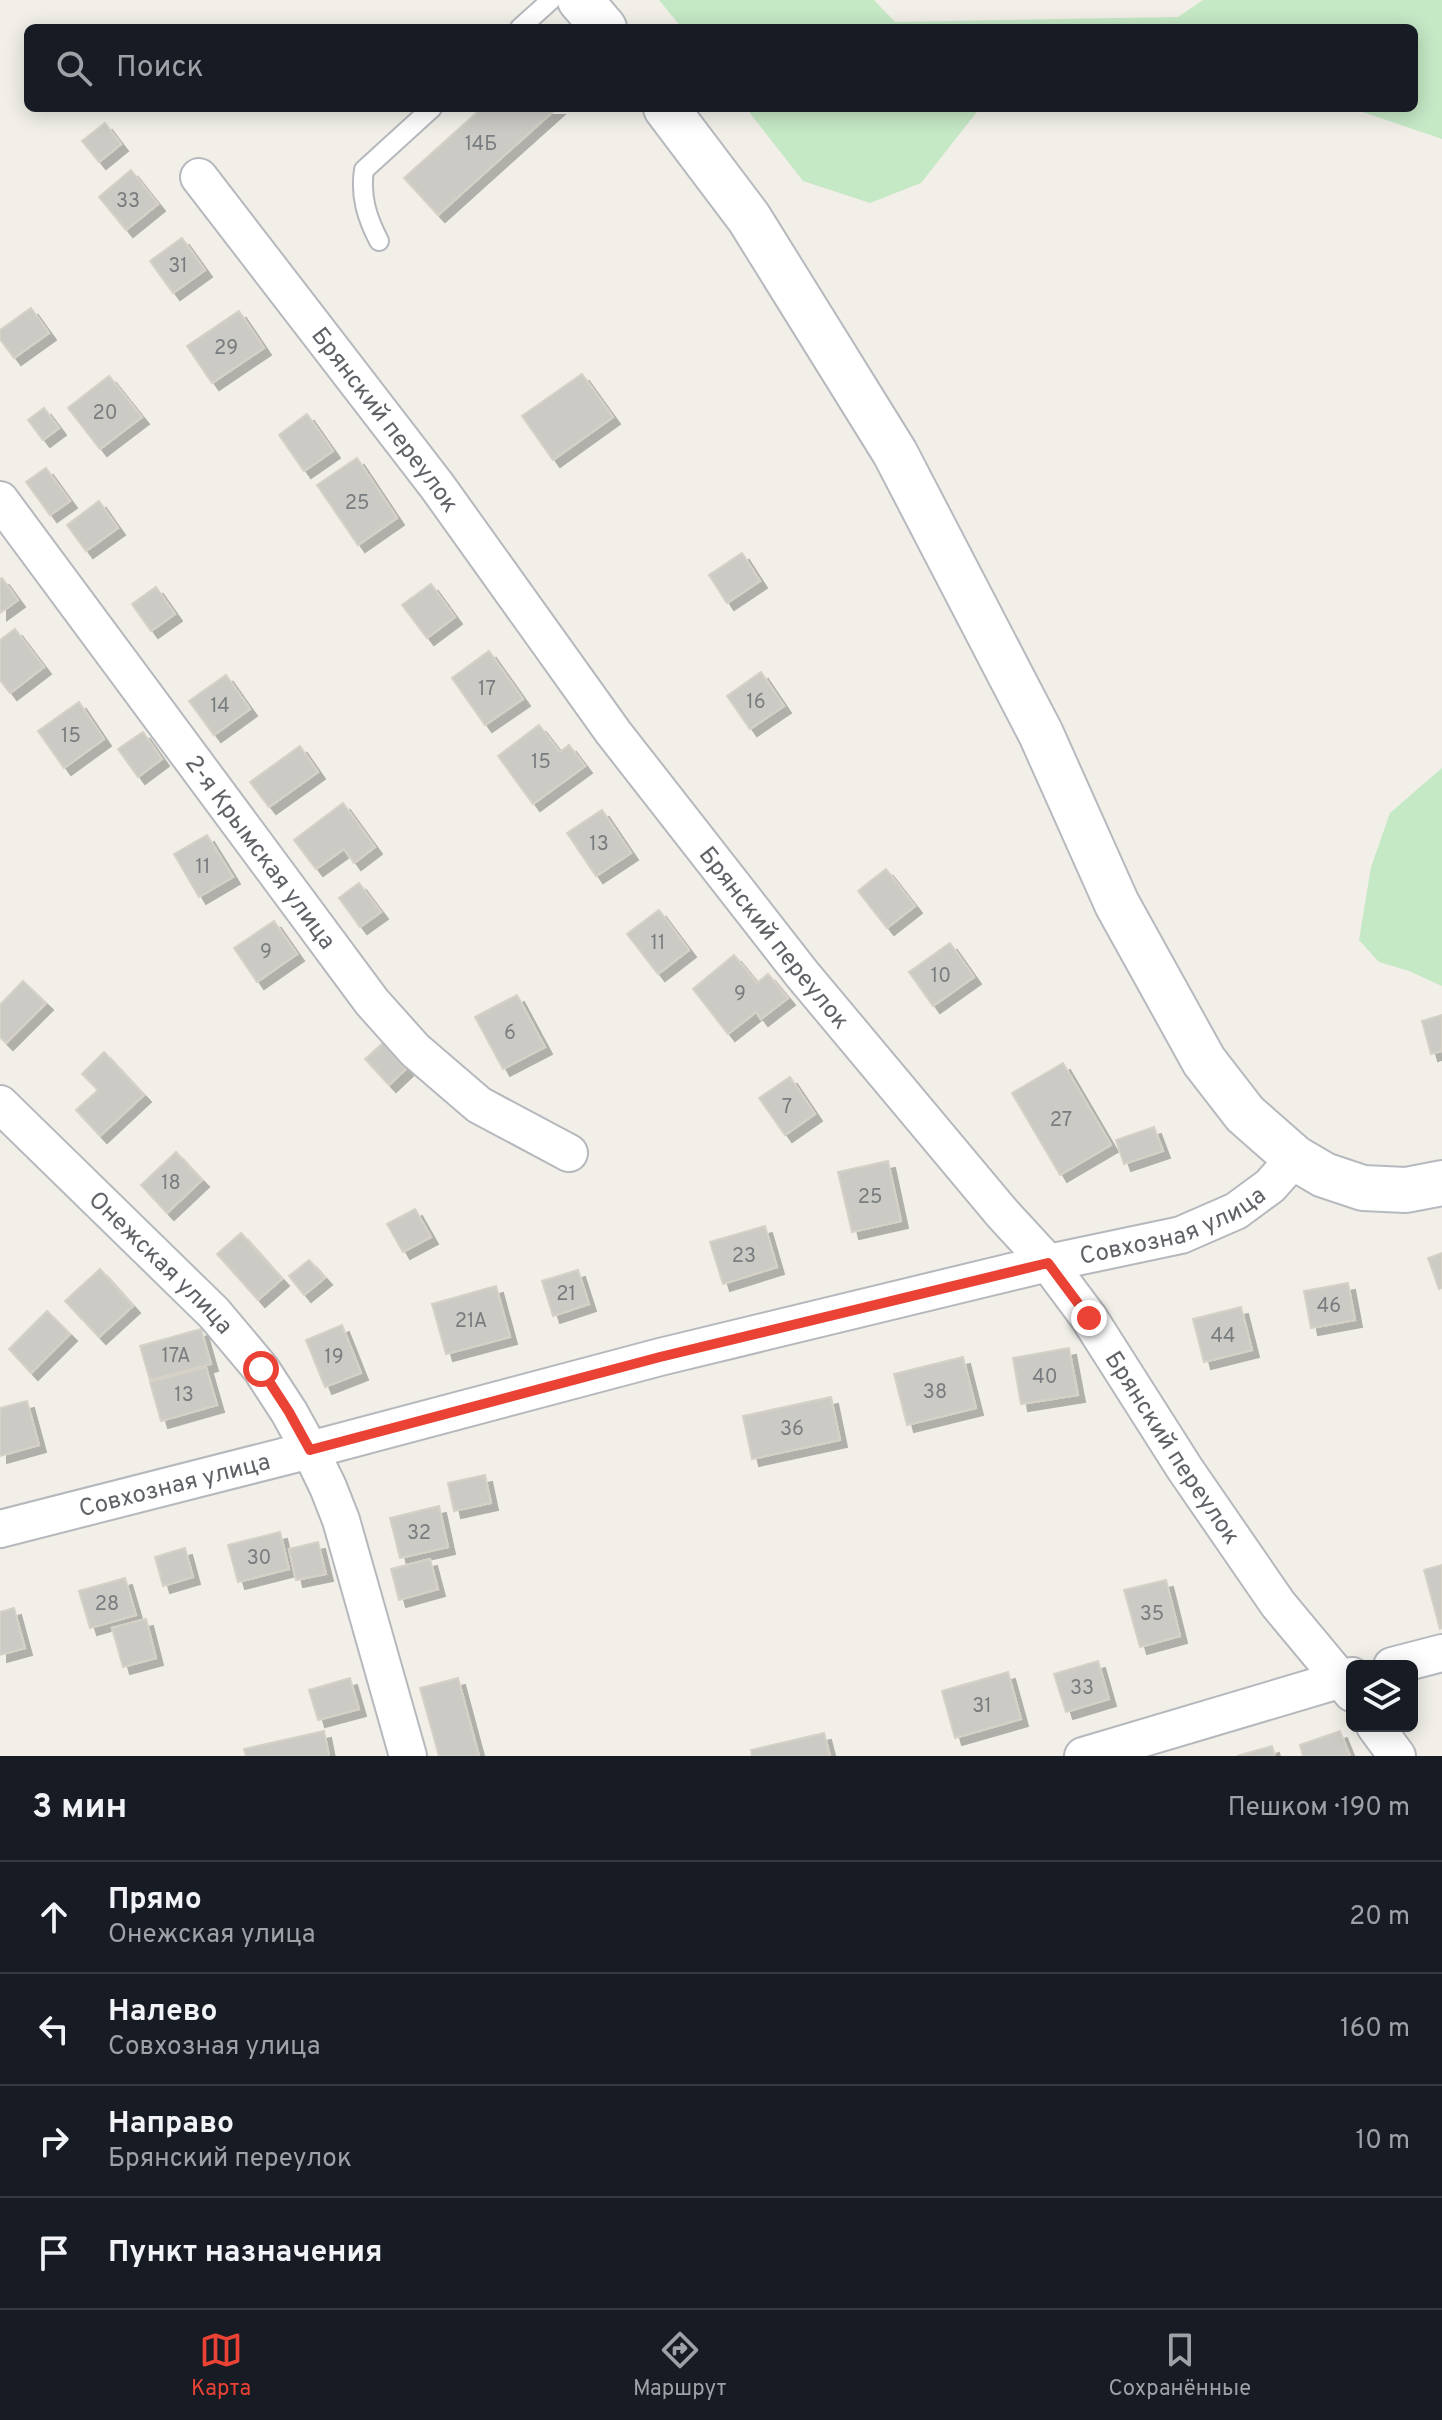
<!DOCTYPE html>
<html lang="ru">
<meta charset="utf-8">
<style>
:root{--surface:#171b24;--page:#242831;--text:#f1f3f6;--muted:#9ea1a6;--line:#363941;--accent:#ea4335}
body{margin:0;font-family:Overpass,sans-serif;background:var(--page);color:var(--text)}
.controls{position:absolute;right:24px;bottom:24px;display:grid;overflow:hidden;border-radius:12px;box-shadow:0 4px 20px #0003}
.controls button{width:72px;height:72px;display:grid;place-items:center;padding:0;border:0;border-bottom:2px solid var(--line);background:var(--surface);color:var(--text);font:40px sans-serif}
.stop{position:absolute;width:24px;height:24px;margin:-18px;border:6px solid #ea4335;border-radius:50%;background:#fff}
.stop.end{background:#ea4335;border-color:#fff;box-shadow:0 2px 8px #0008}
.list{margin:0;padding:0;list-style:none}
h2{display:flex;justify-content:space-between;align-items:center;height:104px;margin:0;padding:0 32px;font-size:34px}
h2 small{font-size:26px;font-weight:400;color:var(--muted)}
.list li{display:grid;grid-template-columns:52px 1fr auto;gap:24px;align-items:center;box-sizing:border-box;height:112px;padding:0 32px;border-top:2px solid var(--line)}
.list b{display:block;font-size:30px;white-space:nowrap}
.list p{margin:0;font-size:26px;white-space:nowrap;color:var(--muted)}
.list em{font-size:26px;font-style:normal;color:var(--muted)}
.icon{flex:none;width:44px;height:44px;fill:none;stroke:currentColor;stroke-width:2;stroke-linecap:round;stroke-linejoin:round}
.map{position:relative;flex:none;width:1442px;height:1756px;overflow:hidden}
.search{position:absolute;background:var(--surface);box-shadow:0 4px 20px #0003;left:24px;right:24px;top:24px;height:88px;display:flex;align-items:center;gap:20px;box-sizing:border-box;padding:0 28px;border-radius:12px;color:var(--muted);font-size:30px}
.sheet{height:552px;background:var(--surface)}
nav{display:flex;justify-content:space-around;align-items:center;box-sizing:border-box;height:112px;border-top:2px solid var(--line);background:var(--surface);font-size:22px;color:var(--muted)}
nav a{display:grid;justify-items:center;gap:4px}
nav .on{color:var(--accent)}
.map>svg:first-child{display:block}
</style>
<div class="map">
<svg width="1442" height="1756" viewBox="0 0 1442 1756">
<defs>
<filter id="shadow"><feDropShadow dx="7" dy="7" stdDeviation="0" flood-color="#0004"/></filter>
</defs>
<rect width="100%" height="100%" fill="#f1efe8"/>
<!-- green -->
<path fill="#c5e8c5" d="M659,0H874L895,22L1178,17L1203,0H1442V139L1351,108H1414V28H682Z
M746,108H980L921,183L870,203L803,181Z
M1442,768V986L1409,971L1379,962L1359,940L1371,867L1390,813Z"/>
<!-- building -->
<path fill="#cccac5" stroke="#d6d1c6" stroke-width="2" filter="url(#shadow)" d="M482,108H557L438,215L404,178Z
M105,123L121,144L99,162L82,141Z
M131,170L158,204L126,230L99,197Z
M182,238L205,270L173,293L150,261Z
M31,308L49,333L14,358L0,339V330Z
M239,311L264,348L212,383L187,346Z
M582,374L613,417L553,460L522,416Z
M109,376L142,417L100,449L68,408Z
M44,408L59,428L43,440L28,420Z
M307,414L333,451L304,471L279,435Z
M357,458L397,518L358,545L317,485Z
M46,468L70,501L50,515L26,482Z
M99,501L118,528L86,551L67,525Z
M742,553L760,581L727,603L709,575Z
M2,578L18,600L0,613V579Z
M431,584L455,617L427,638L402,605Z
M156,587L175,614L151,631L132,604Z
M15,629L44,667L10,693L0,680V640Z
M489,651L523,699L485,725L452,678Z
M761,672L784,706L750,729L727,696Z
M226,675L250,709L214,735L189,701Z
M79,702L104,739L64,768L38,731Z
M539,725L560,752L569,745L585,766L533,804L498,756Z
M143,732L162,759L138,777L118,749Z
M300,746L318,772L269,807L250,782Z
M343,803L375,847L354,863L344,849L316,869L294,840Z
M602,810L631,853L596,876L567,833Z
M207,835L233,877L199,897L174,854Z
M886,869L915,906L887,928L858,891Z
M359,883L381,912L360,927L339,898Z
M659,910L689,950L658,974L627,934Z
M274,921L297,954L257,982L234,948Z
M950,943L974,977L933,1006L909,972Z
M734,955L757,983L768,974L788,998L761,1019L756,1012L728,1034L693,989Z
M23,981L46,1003L6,1043L0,1037V1005Z
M517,995L545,1047L503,1069L475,1017Z
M1442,1015V1051L1431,1054L1422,1021Z
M383,1043L406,1069L389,1085L365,1059Z
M104,1052L144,1095L100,1136L76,1110L98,1090L82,1074Z
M1063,1063L1111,1145L1060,1175L1012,1093Z
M790,1077L815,1114L785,1135L759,1098Z
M1154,1127L1163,1151L1124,1164L1116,1140Z
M176,1152L202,1180L167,1213L141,1185Z
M888,1161L901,1221L852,1232L838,1172Z
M415,1209L431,1237L403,1252L387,1224Z
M765,1226L777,1267L723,1284L710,1242Z
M241,1233L282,1279L258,1300L217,1254Z
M1442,1253V1288L1439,1289L1428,1258Z
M309,1260L325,1278L304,1295L289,1276Z
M100,1269L133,1306L99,1337L65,1301Z
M578,1270L589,1304L553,1316L542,1281Z
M1348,1283L1355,1320L1311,1328L1304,1291Z
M496,1286L510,1337L446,1354L432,1304Z
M1241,1307L1252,1350L1204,1362L1193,1319Z
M47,1311L70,1334L31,1373L9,1349Z
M342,1325L361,1373L325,1387L306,1340Z
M201,1329L211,1364L150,1380L140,1346Z
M1069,1348L1078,1395L1021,1404L1013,1358Z
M963,1357L976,1408L907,1425L894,1374Z
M206,1367L217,1405L161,1421L150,1382Z
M831,1397L840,1440L752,1459L743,1416Z
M27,1401L39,1445L0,1456V1408Z
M485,1475L491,1503L454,1511L448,1483Z
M439,1506L448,1547L400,1558L390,1518Z
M280,1532L289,1569L238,1582L228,1545Z
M318,1542L326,1574L296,1580L289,1549Z
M185,1548L193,1577L163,1586L155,1557Z
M430,1559L438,1589L399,1600L391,1569Z
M1442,1565V1628L1440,1629L1424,1570Z
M125,1578L136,1615L90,1628L79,1591Z
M1166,1580L1180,1636L1140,1647L1124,1590Z
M14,1608L25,1648L0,1655V1612Z
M146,1619L156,1658L123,1667L112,1628Z
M1098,1661L1109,1699L1066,1712L1054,1674Z
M1008,1672L1021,1719L955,1738L942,1691Z
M350,1678L359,1709L318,1720L309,1690Z
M458,1678L479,1756H439L420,1688Z
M324,1731L329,1756H246L244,1749Z
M1340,1731L1350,1756H1303L1300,1745Z
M824,1733L830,1756H752L751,1750Z
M1272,1746L1275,1756H1237Z"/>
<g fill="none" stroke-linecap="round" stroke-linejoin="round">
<!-- service casing -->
<g stroke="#b5b8bc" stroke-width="22">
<path id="service" d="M520,28L551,0
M379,241C367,218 360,196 364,170L432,108"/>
</g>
<!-- minor casing -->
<g stroke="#b5b8bc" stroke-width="40">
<g id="minor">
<path id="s1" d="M199,177L437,486L613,732L802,974L1002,1213L1048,1263L1089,1318L1185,1469L1278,1604L1352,1693"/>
<path id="s2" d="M0,500L372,1002L415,1050L479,1105L569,1153"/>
<path id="s3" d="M0,1104L214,1313L261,1369L289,1412L310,1450L328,1487L341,1520L408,1756"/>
<path id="s4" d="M0,1529L310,1450L660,1357L1048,1263L1181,1235L1236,1211L1270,1186L1295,1158"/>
<path d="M1392,1666L1442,1653"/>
<path d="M1375,1726L1397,1756"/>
<path d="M1083,1756L1352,1676"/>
</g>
</g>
<!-- secondary casing -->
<g stroke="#b6babf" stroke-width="48">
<path id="secondary" d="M580,0L604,28
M666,108L749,218L895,453L1041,734L1117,904L1204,1061L1245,1114L1295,1158L1324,1175L1363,1188L1406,1190L1442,1183"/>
</g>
<!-- service -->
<use href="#service" stroke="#fff" stroke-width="18"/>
<!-- minor -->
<use href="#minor" stroke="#fff" stroke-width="36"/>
<!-- secondary -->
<use href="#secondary" stroke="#fff" stroke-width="44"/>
</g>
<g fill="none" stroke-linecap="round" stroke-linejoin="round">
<!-- route -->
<path stroke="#ea4335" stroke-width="10" d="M261,1369L289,1412L310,1450L660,1357L1048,1263L1089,1318"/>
</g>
<g text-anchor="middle" stroke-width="6" stroke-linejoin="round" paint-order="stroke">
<!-- number labels -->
<g font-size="20" fill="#7a7d7f">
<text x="481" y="150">14Б</text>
<text x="128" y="207">33</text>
<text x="178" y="272">31</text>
<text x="226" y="354">29</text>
<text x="105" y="419">20</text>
<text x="357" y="509">25</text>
<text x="487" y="695">17</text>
<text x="756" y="708">16</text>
<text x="220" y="712">14</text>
<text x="71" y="742">15</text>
<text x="541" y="768">15</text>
<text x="599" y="850">13</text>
<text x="203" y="873">11</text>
<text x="658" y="949">11</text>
<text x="266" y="958">9</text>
<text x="941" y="982">10</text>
<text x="740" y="1000">9</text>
<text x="510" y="1039">6</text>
<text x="787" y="1113">7</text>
<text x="1061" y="1126">27</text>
<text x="171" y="1189">18</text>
<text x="870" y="1203">25</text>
<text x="744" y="1262">23</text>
<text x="566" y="1300">21</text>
<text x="1329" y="1312">46</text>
<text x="471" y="1327">21А</text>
<text x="1223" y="1342">44</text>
<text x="176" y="1362">17А</text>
<text x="334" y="1363">19</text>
<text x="1045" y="1383">40</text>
<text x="935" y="1398">38</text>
<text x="184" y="1401">13</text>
<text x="792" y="1435">36</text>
<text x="419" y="1539">32</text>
<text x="259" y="1564">30</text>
<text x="107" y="1610">28</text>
<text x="1152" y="1620">35</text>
<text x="1082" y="1694">33</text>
<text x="982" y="1712">31</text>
</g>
<!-- street labels -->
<g font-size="24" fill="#5f6368" stroke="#fff">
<text dy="8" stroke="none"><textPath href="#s1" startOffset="306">Брянский переулок</textPath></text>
<text dy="8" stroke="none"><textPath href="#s2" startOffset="438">2-я Крымская улица</textPath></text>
<text dy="8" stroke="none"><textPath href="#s1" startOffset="954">Брянский переулок</textPath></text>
<text dy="8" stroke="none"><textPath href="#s4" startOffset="1212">Совхозная улица</textPath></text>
<text dy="8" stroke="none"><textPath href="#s3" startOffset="226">Онежская улица</textPath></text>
<text dy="8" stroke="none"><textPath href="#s1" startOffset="1602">Брянский переулок</textPath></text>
<text dy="8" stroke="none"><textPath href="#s4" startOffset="180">Совхозная улица</textPath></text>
</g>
</g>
</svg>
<div class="controls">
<button><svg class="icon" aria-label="layers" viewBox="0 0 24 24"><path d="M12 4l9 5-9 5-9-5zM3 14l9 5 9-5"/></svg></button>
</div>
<div class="stop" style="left:261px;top:1369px"></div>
<div class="stop end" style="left:1089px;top:1318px"></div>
<div class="search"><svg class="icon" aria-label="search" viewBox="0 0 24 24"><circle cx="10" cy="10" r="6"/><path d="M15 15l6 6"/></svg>Поиск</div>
</div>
<section class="sheet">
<h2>3 мин<small>Пешком · 190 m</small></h2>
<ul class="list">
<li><svg class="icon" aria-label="ahead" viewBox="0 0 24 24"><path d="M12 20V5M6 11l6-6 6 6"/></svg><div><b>Прямо</b><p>Онежская улица</p></div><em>20 m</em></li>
<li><svg class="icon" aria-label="left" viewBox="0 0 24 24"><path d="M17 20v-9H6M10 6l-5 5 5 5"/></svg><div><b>Налево</b><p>Совхозная улица</p></div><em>160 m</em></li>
<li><svg class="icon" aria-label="right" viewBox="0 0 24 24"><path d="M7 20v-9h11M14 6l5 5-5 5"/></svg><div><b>Направо</b><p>Брянский переулок</p></div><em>10 m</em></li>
<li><svg class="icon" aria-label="arrive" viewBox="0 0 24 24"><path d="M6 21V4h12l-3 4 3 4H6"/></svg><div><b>Пункт назначения</b></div></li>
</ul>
</section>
<nav>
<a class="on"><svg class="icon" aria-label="map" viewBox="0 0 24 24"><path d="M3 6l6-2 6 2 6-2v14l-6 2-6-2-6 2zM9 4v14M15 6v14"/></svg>Карта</a>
<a><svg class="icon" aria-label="directions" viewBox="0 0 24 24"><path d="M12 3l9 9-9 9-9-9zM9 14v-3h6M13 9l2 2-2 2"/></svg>Маршрут</a>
<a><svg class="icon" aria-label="saved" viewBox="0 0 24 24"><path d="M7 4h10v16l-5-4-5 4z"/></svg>Сохранённые</a>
</nav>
